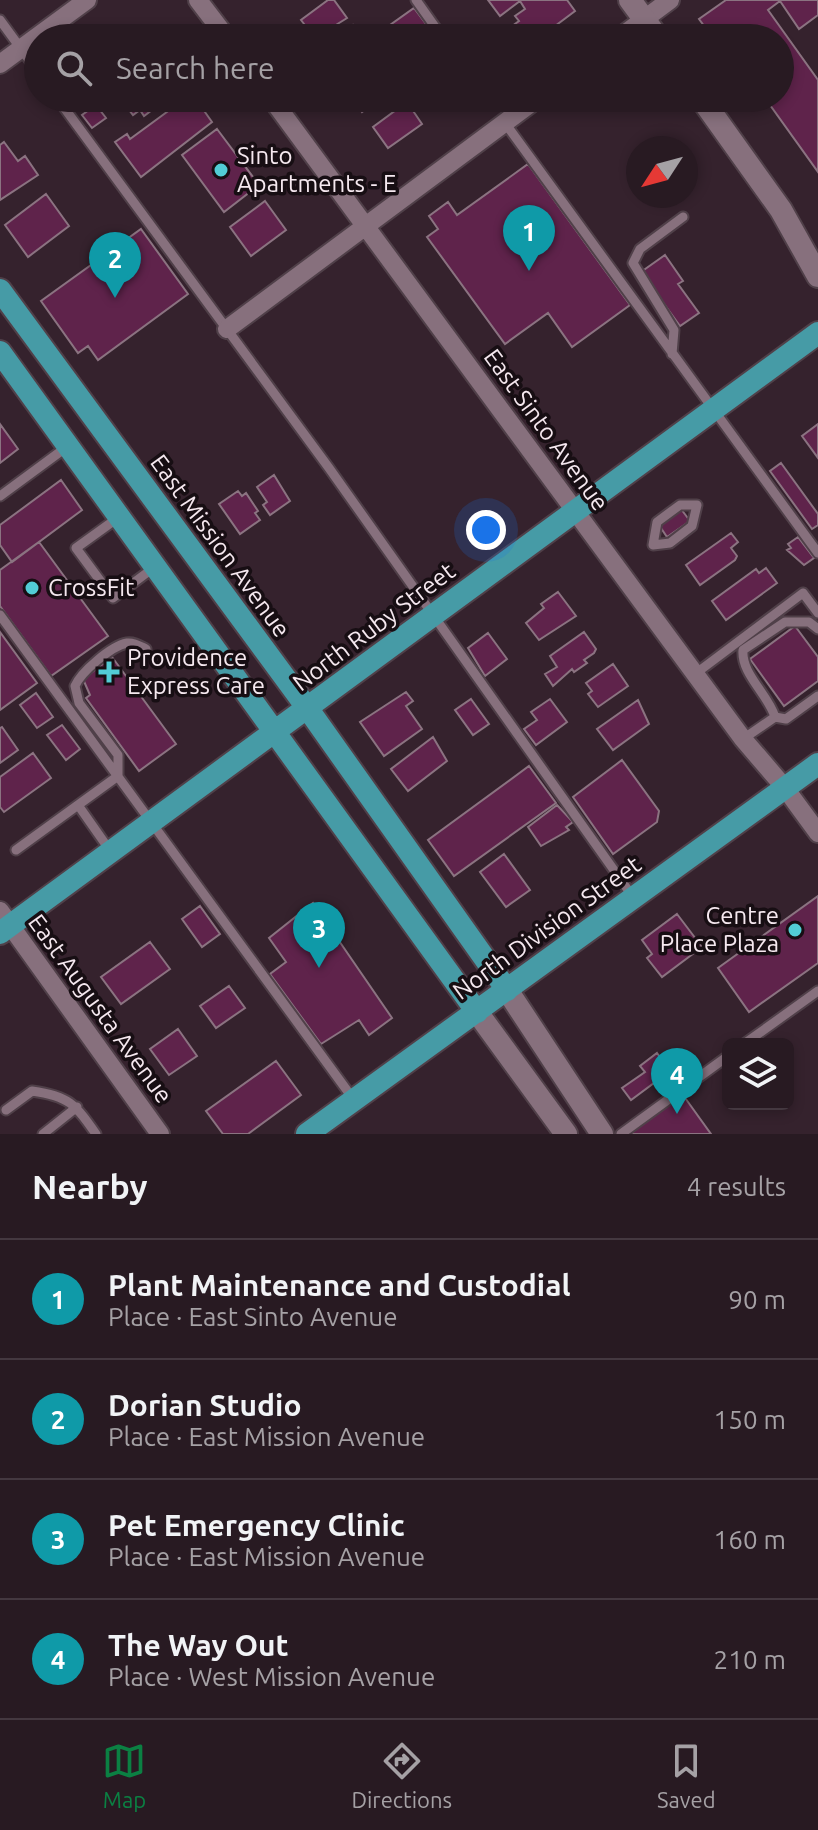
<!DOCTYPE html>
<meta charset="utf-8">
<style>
:root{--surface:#281a22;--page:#30232a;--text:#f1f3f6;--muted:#a5a1a5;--line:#443840;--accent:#0b8043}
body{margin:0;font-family:Ubuntu,sans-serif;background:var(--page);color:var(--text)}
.controls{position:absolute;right:24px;bottom:24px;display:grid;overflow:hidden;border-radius:12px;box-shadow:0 4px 12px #0003}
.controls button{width:72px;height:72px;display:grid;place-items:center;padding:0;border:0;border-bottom:2px solid var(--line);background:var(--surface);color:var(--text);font:40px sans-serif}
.compass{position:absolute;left:626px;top:136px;width:72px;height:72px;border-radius:50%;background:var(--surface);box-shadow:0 4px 12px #0003;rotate:234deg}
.you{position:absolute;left:486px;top:530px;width:28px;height:28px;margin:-20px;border:6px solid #fff;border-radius:50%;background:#1a73e8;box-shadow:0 0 0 12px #1a73e833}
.badge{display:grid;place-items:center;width:52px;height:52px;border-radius:50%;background:var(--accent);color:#fff;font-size:26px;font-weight:700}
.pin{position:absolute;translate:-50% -66px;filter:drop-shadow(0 2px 4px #0008)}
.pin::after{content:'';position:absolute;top:42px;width:28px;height:24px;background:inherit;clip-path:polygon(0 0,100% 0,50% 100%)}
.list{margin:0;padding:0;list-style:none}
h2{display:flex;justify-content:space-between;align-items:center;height:104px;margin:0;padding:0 32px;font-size:34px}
h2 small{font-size:26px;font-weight:400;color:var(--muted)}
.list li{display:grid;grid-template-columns:52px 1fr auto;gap:24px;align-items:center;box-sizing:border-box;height:120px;padding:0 32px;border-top:2px solid var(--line)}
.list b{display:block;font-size:30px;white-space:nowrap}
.list p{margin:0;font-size:26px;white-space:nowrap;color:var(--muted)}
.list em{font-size:26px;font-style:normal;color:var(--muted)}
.icon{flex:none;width:44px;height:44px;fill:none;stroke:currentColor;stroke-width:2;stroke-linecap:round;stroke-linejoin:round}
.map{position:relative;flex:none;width:818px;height:1134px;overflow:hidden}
.search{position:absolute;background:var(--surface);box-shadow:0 4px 12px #0003;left:24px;right:24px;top:24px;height:88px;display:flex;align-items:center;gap:20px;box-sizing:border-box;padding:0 28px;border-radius:44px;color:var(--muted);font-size:30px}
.sheet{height:584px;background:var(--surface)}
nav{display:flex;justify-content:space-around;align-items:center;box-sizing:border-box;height:112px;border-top:2px solid var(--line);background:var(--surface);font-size:22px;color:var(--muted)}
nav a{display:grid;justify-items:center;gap:4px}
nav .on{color:var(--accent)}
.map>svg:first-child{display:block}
</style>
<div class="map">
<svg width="818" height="1134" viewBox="0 0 818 1134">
<rect width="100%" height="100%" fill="#35222d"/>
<!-- building -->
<path fill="#5f234b" stroke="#8b7381" stroke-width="2" d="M328,0H334L347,18L315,38L301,20Z
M488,0H567L575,11L539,38H515L508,29L519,21L515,16L525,9L520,1L500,16Z
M726,0H818V15L799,29L780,1L768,10L818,80V172L765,98H780V38H713L699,19Z
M414,8L426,24L406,38H389L383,30Z
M353,25L363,38H335Z
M78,98L83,105L73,112L64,100Z
M120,98H168L144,116L140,110L133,115Z
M186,98H195L212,122L141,177L115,142L127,134L130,139Z
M352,98H381L362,112Z
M407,102L422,124L388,148L373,127Z
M96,105L106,118L92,128L82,115Z
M217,129L259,185L224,212L182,155Z
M4,142L18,161L25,156L38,175L0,200V145Z
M528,164L630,305L572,347L548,313L505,344L427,237L438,229L429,216L448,202L457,215Z
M46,194L69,226L28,257L5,225Z
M265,201L286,230L251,256L230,227Z
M141,229L188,294L98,360L88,346L78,353L41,301Z
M665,255L683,281L678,284L699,313L680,326L641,272Z
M0,424L18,449L0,463Z
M818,424V458L802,436Z
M781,463L818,514V525L812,529L770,471Z
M274,475L290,501L270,515L263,505L267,502L257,487Z
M61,480L82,510L12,562L0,545V525Z
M238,491L242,496L246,493L258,511L255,513L260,520L240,534L219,504Z
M681,509L690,521L667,537L659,525Z
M731,533L738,542L731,548L737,556L735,560L700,585L686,565Z
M798,537L814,558L804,565L787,550L791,548L788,544Z
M39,542L108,636L51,676L0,606V570Z
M766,568L777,583L726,620L712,601L756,569L759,573Z
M558,592L576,616L539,640L526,623L544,608L541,604Z
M795,626L818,657V681L784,706L750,659Z
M0,632L37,683L0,710Z
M584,632L596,649L594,653L584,660L587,663L574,672L572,669L553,686L545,674L557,667L550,656Z
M488,633L507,659L485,676L468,648Z
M112,657L176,744L139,771L86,698L90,695L83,679Z
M613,664L628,686L598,707L588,694L592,691L586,683Z
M406,692L413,701L406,706L422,729L384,756L360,722Z
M36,693L53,717L37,728L20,705Z
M471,699L489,724L473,735L455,710Z
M550,699L567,722L536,745L524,729L537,720L531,712Z
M638,700L649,724L613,750L597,729Z
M62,725L80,749L66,760L47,735Z
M2,727L18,750L0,763V728Z
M433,737L447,761L408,791L391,769Z
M33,753L51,778L4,812L0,807V777Z
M622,760L659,811L657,822L613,854L573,797Z
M529,766L556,803L454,876L428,840Z
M557,805L573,822L566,827L569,830L541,846L528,827Z
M504,854L530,890L506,907L480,872Z
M818,896V963L749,1012L718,968Z
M313,903L392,1018L369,1035L359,1020L321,1044L270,974L286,962L269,938Z
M200,906L220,934L202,947L182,919Z
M677,914L702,947L662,977L647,958L652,954L642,940Z
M150,942L170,969L121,1004L101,977Z
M229,986L245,1008L216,1028L200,1006Z
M178,1029L197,1056L169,1075L150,1049Z
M657,1053L670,1071L631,1100L622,1088L645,1072L640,1066Z
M276,1061L301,1095L248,1134H223L206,1111Z
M683,1095L711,1134H629Z"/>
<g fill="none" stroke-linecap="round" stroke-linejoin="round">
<!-- service casing -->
<g stroke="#504049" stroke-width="13">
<path id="service" d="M416,0L443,38
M0,20L38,72
M57,98L329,468L633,897
M505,123L818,553
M672,354L674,330L633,263L640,249L683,217
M0,496L68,446
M680,505H697L692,526L670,543L653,545L657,522Z
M119,517L76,548L113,598L156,566
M0,615L354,1100
M695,674L803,593L818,613
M775,717C768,694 741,674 743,650L785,622H809L818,629
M743,739L775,717L786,719L818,696
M16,850L78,805
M111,852L78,805L118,776V755L79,703L75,686C81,672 111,646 127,643C134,642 140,646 146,649
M744,1044L818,991
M6,1110L32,1091C69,1096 75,1104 96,1134
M43,1134L77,1107
M621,1134L728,1056"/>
</g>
<!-- minor casing -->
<g stroke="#504049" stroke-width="22">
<path id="minor" d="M198,0L227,38
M619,38L670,0
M0,64L87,0
M271,98L743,739L785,788L818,833
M227,329L538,98
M0,911L160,1134"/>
</g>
<!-- tertiary casing -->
<g stroke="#504049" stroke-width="26">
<path id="tertiary" d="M630,0L658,38
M701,98L781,210L818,276"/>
</g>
<!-- secondary casing -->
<g stroke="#504049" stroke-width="26">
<path id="secondary" d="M507,990L602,1134
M477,1012L566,1134"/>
</g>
<!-- primary casing -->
<g stroke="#504049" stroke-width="26">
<path id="primary" d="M0,290L308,709L507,990
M0,352L477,1012
M0,933L818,333
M307,1134L818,764"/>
</g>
<!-- service -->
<use href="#service" stroke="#87707d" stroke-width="9"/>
<!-- minor -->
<use href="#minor" stroke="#87707d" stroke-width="18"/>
<!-- tertiary -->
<use href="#tertiary" stroke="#87707d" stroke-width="22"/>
<!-- secondary -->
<use href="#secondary" stroke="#87707d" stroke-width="22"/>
<!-- primary -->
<use href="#primary" stroke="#469ba6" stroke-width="22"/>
</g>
<!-- markers -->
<g fill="#52ccd5" stroke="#170e13" stroke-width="3">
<circle cx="221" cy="170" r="8"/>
<circle cx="32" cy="588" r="8"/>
<path d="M105 660h8v8h8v8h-8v8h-8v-8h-8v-8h8z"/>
<circle cx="795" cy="930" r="8"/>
</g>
<g text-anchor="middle" stroke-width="7" stroke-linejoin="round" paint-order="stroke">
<!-- poi labels -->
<g font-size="24" fill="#f5e8ef" stroke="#170e13" text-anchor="start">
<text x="237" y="164">Sinto<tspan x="237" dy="28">Apartments - E</tspan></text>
<text x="48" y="596">CrossFit</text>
<text x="127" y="666">Providence<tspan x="127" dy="28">Express Care</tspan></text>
<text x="779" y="924" text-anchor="end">Centre<tspan x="779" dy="28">Place Plaza</tspan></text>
</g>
<!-- street labels -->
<g font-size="24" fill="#f5e8ef" stroke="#170e13">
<text transform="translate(546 430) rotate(54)" y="8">East Sinto Avenue</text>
<text transform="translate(220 546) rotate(54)" y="8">East Mission Avenue</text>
<text transform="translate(374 627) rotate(-37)" y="8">North Ruby Street</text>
<text transform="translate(547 928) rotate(-36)" y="8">North Division Street</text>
<text transform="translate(100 1009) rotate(54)" y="8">East Augusta Avenue</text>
</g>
</g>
</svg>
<div class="controls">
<button><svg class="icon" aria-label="layers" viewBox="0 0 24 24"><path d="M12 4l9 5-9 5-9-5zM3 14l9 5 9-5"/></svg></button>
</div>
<svg class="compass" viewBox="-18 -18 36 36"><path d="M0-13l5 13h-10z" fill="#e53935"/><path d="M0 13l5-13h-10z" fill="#a5a1a5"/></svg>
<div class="you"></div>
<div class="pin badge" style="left:529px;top:271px;background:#0f9aa8">1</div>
<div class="pin badge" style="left:115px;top:298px;background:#0f9aa8">2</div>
<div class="pin badge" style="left:319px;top:968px;background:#0f9aa8">3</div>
<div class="pin badge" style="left:677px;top:1114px;background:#0f9aa8">4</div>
<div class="search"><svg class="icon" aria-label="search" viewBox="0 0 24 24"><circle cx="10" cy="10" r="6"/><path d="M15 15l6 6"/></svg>Search here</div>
</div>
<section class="sheet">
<h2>Nearby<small>4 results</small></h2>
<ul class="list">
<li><span class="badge" style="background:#0f9aa8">1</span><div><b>Plant Maintenance and Custodial</b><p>Place · East Sinto Avenue</p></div><em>90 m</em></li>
<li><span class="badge" style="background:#0f9aa8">2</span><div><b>Dorian Studio</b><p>Place · East Mission Avenue</p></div><em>150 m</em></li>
<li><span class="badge" style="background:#0f9aa8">3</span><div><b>Pet Emergency Clinic</b><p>Place · East Mission Avenue</p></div><em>160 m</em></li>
<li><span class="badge" style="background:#0f9aa8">4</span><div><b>The Way Out</b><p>Place · West Mission Avenue</p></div><em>210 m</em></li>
</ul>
</section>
<nav>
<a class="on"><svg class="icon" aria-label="map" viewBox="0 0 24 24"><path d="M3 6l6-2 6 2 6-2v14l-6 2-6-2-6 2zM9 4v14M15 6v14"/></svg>Map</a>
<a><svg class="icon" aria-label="directions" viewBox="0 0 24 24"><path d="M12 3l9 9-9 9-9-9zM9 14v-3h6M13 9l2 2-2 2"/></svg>Directions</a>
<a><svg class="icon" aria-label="saved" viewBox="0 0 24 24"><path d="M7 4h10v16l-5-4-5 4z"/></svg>Saved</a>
</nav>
